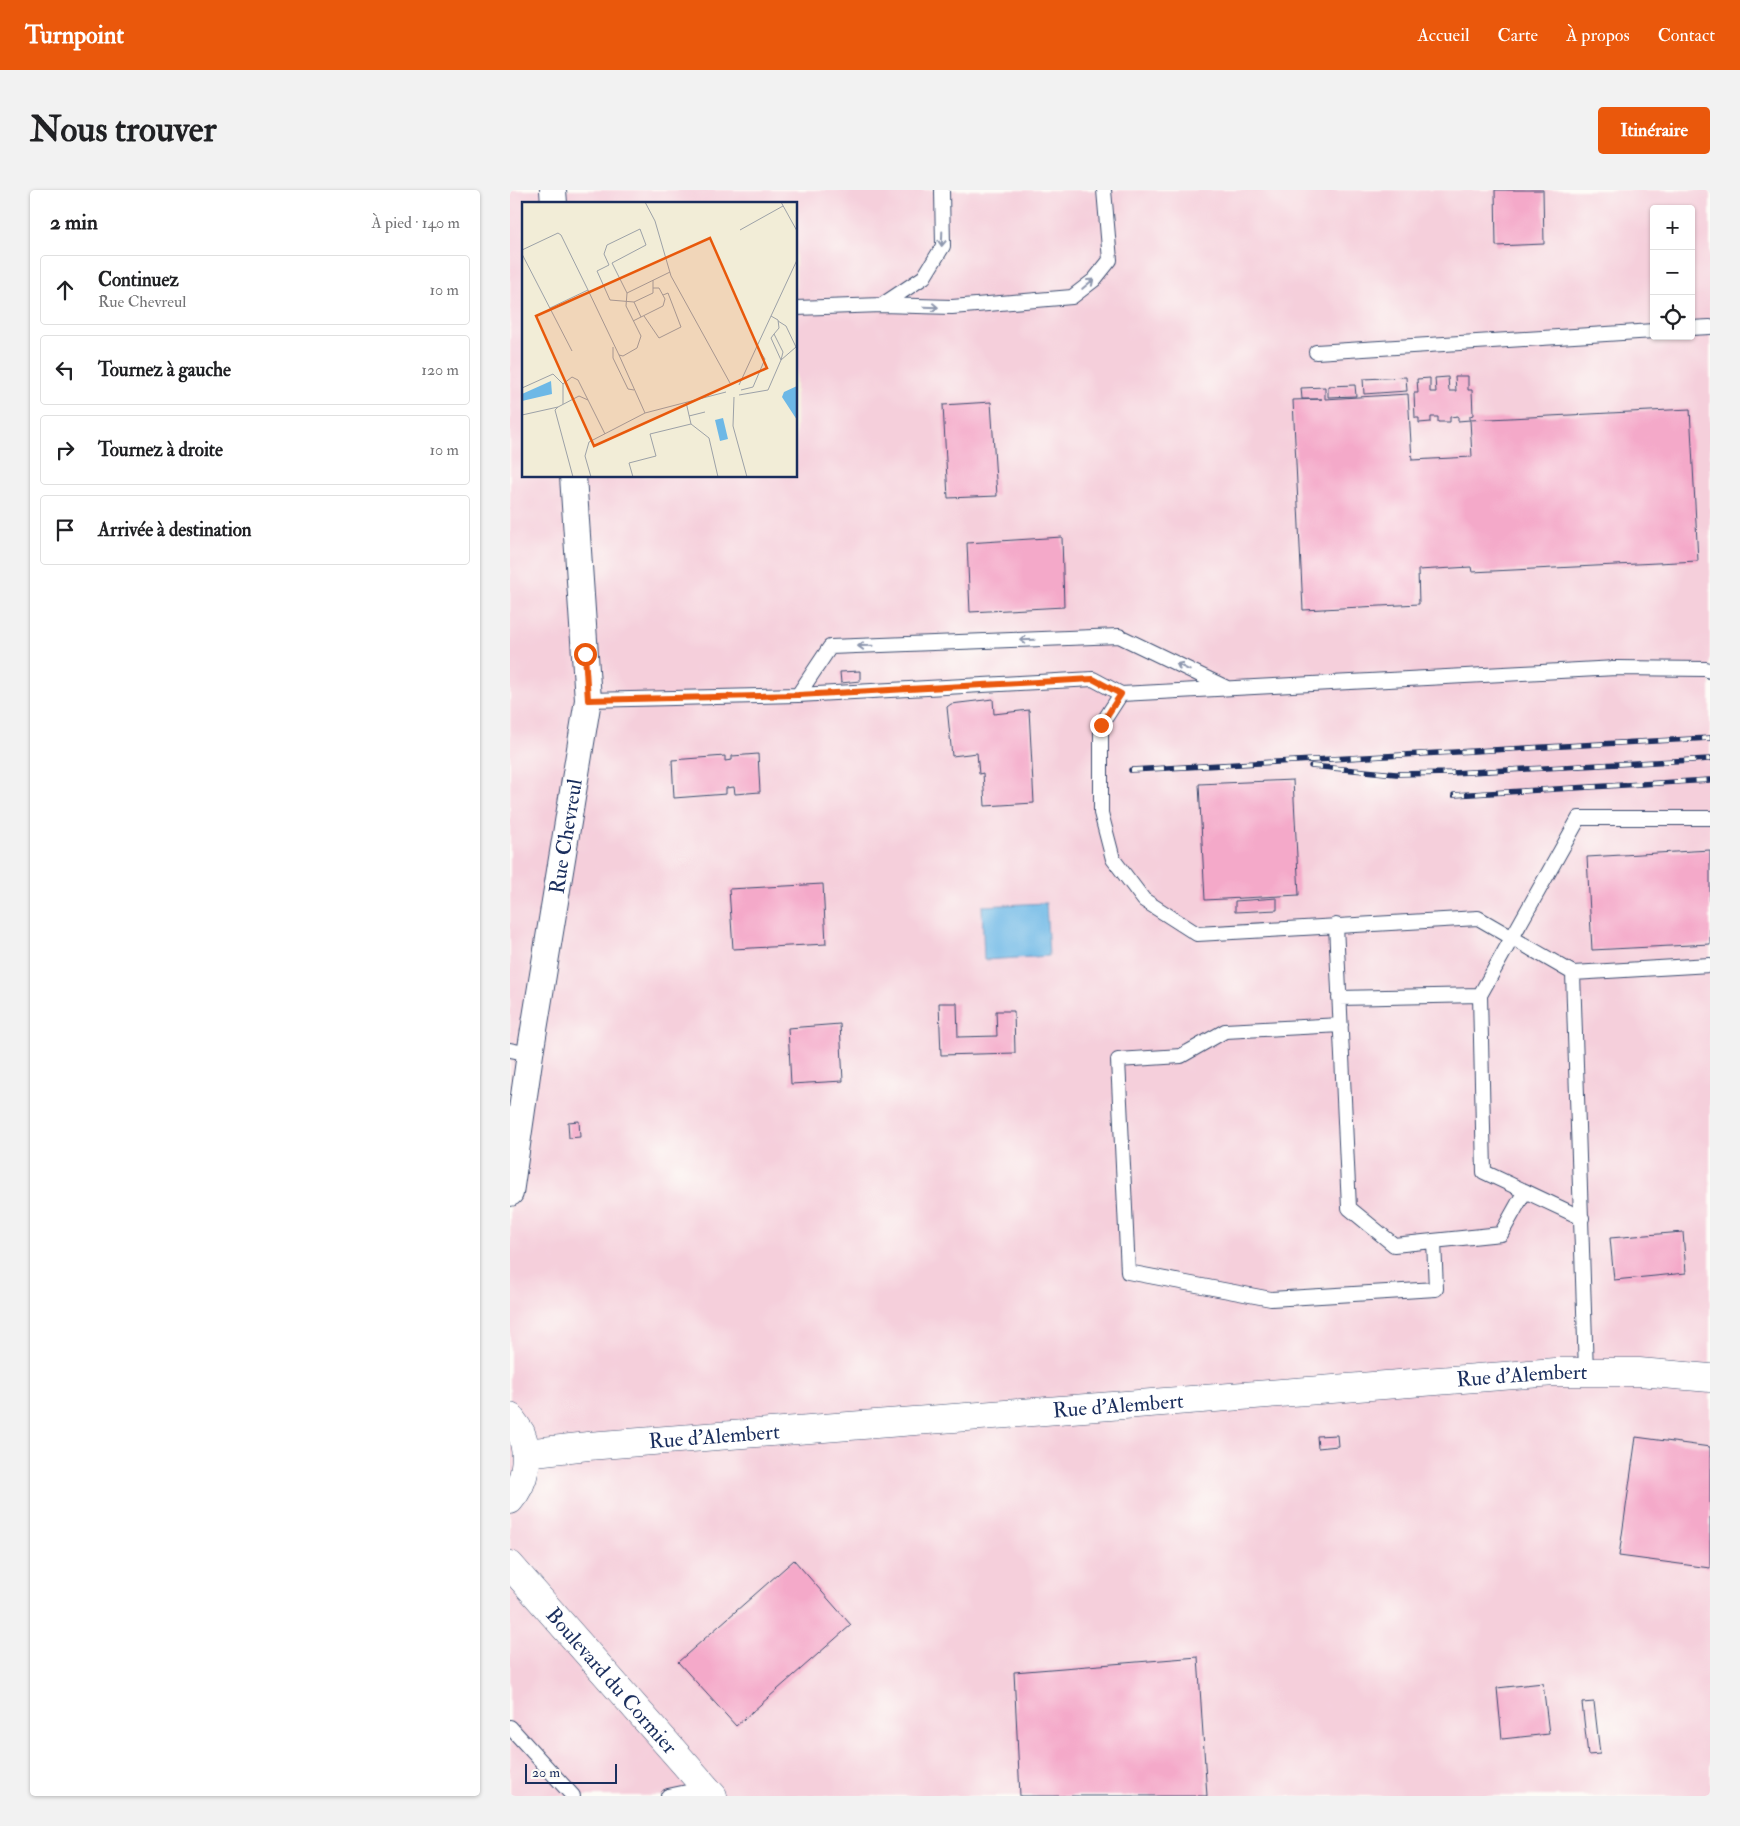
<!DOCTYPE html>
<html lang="fr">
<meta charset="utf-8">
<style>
:root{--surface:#fff;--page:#f2f2f2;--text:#202124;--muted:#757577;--line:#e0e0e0;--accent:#ea580c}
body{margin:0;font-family:"IM FELL Double Pica",serif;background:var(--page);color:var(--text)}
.controls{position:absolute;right:15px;top:15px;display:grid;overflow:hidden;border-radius:5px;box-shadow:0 1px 4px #0004}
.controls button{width:45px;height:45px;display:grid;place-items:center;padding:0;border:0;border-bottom:1px solid var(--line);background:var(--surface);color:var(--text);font:25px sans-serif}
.scale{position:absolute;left:15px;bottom:12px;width:92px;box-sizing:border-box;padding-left:5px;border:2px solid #1b2f5e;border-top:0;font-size:14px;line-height:18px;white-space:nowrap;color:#1b2f5e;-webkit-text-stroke:4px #fdfcf7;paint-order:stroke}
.stop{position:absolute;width:15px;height:15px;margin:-11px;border:4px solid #ea580c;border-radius:50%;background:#fff}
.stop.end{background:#ea580c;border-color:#fff;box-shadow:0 1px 5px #0008}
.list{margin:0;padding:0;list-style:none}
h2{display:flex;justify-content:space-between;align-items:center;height:65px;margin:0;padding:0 20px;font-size:21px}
h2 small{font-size:16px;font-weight:400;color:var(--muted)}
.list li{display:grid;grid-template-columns:32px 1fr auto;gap:15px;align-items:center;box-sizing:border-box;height:70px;margin:0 10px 10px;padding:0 10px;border:1px solid var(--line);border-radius:5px}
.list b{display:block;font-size:19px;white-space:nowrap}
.list p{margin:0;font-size:16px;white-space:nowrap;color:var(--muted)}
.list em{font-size:16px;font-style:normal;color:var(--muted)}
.icon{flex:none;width:28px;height:28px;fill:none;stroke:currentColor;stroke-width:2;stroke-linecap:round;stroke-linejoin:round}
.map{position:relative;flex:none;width:1200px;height:1606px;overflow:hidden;border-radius:5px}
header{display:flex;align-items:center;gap:30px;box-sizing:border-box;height:70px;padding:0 25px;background:var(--accent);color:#fff}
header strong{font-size:24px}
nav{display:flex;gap:28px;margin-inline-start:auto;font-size:18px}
.intro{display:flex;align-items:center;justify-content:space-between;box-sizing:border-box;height:120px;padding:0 30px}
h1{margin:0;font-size:35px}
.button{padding:12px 22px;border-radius:5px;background:var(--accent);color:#fff;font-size:18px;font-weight:700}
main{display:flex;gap:30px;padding:0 30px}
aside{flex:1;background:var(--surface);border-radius:5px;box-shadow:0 1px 4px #0004}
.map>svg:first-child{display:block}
</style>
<header>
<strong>Turnpoint</strong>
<nav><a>Accueil</a><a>Carte</a><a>À propos</a><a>Contact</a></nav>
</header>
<div class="intro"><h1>Nous trouver</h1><a class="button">Itinéraire</a></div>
<main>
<aside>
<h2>2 min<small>À pied · 140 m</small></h2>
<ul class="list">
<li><svg class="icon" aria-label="ahead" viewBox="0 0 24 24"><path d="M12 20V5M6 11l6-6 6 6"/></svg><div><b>Continuez</b><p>Rue Chevreul</p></div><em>10 m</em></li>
<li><svg class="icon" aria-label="left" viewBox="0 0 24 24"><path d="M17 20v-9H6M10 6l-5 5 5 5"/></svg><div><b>Tournez à gauche</b></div><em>120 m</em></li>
<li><svg class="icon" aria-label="right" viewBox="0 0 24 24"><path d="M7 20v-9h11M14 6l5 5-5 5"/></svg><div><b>Tournez à droite</b></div><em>10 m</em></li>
<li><svg class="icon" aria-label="arrive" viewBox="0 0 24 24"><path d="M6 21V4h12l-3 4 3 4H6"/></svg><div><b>Arrivée à destination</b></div></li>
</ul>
</aside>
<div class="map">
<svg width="1200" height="1606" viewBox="0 0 1200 1606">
<rect width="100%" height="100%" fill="#fdfcf7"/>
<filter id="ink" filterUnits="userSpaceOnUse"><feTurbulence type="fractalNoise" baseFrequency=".02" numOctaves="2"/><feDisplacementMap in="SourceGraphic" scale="10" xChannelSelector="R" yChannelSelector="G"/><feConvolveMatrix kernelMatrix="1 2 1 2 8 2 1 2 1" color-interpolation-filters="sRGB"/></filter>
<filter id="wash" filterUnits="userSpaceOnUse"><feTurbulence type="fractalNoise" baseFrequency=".0096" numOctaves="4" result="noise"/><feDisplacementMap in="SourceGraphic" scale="20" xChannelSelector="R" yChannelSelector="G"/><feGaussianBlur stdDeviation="1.12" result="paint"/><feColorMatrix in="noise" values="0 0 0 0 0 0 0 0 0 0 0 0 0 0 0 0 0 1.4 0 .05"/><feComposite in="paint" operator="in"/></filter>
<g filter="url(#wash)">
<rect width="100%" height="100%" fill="#f2edd7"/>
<!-- built -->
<path fill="#f5cfdb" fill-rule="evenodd" d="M0,0H1200V1606H0ZM14,14H286V286H14ZM1144,19H1181V146H1144Z"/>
<!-- water -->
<path fill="#6db8e6" stroke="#4474a2" d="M536,713L539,766L474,770L472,716Z"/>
<g id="blocks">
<!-- building -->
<path fill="#f4a9c9" d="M985,0H1033L1034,54L986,56Z
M945,186H958V200H962L963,225L960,226V230L1180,219L1188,371L962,382L961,377L908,380L909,414L793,420L783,210L812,209H792L791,198L815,197V209L898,204L902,270L962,267L960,230L948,231V226L940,227V232H928V227H921V232L909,233V228H905L904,203H908L907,189L920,188V202H926L925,188L938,187L939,201H946Z
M896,187L897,201L854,204L853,189Z
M845,195L846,206L818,207V196Z
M481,212L487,306L438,308L433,215Z
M552,347L554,417L460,422L457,353Z
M350,481V491L331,493L330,482Z
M483,509L484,524L519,520L524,613L475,616L473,583L469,584L467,563L442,566L437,517L441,514Z
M248,564L250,602L225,604L224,597L216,598V604L164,608L162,570L215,566V571L222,570V566Z
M783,590L789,705L695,710L689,594Z
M1200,660V754L1082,760L1077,667Z
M313,694L316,754L223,759L219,699Z
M767,708V720L725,722V711Z
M429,813H447L448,847L487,846L486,821H504L505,863L431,865Z
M330,834L333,891L281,894L278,838Z
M69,931L70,947L59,948L58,932Z
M1173,1042L1176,1083L1104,1090L1100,1048Z
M827,1245L828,1256L808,1258L807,1246Z
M1126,1247L1200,1257V1378L1109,1366Z
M284,1370L341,1435L226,1536L168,1472Z
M688,1467L697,1606H510L504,1482Z
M1033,1493L1039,1544L992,1549L987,1498Z
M1084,1512L1090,1564L1078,1565L1072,1513Z"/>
</g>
</g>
<g filter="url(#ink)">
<use href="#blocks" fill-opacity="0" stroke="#3b4c70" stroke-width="1"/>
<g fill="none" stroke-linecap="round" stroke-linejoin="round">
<!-- service casing -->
<g stroke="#3b4c70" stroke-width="16">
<path id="service" d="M372,115L414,87L433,56L432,0
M286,118L372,115L442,117L562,107L584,90L600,70L594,0
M1181,138L1200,137
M806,162L1144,141
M288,505L320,457L609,446L715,497
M78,510L288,505L583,489L611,504
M826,735L839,1018L884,1055L991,1044L1015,1001
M1063,783L1200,775
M829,808L970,805
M831,835L715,841L671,866L608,870L618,1082L761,1109L926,1099L924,1051
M0,860L20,864
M1072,1028L974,982L970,805L1069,628H1200
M1076,1182L1063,783L968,728L687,744L634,710L603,669L591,623V535L611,504L1106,478L1196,479L1200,481
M0,1537L63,1606
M158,1606L196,1598"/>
</g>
<!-- minor casing -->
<g stroke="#3b4c70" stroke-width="28">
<g id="minor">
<path d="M43,0L44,14"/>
<path id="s1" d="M0,1003L20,864L78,510L63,286"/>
</g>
</g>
<!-- tertiary casing -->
<g stroke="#3b4c70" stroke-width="29">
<g id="tertiary">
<path d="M0,1227C3,1232 8,1238 11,1243C20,1266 16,1292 0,1310"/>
<path id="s2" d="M16,1263L78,1256L1045,1182H1129L1200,1188"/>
<path id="s3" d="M0,1375L203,1606"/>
</g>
</g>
<!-- service -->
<use href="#service" stroke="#fff" stroke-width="14"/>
<!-- minor -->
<use href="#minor" stroke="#fff" stroke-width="26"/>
<!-- tertiary -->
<use href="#tertiary" stroke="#fff" stroke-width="28"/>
<!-- rail casing -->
<g stroke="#1b2f5e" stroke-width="5.5">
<path id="rail" d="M801,576L886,584L942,583L1200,569
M621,580L1200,548
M944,605L1200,590"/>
</g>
<!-- rail -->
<use href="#rail" stroke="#fdfcf7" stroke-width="4" stroke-dasharray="11" stroke-linecap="butt"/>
</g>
<!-- one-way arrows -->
<defs><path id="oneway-shaft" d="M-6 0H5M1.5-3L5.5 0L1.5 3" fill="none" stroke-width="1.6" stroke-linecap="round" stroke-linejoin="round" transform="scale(1.25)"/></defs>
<g stroke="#8d97ae">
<use href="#oneway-shaft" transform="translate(432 49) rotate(92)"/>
<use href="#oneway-shaft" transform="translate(578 94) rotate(-40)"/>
<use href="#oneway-shaft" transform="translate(421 117) rotate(2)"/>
<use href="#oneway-shaft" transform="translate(517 450) rotate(178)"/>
<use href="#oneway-shaft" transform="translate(355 456) rotate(179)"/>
<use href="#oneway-shaft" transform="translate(673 477) rotate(-154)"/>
</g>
</g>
<g fill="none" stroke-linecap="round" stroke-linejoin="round" filter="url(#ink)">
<!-- route -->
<path stroke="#ea580c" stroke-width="6" d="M75,464L78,510L288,505L583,489L611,504L591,535"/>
</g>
<g text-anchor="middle" stroke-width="5" stroke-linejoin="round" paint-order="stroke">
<!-- street labels -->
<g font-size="21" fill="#1b2f5e" stroke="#fdfcf7">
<text dy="7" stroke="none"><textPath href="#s1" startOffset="361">Rue Chevreul</textPath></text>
<text dy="7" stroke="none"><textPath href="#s2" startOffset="999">Rue d’Alembert</textPath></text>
<text dy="7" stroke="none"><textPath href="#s2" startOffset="594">Rue d’Alembert</textPath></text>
<text dy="7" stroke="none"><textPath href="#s2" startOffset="189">Rue d’Alembert</textPath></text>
<text dy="7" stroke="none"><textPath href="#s3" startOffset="154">Boulevard du Cormier</textPath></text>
</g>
</g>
<!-- overview -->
<g transform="translate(12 12)">
<rect width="275" height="275" fill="#f2edd7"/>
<path d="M29,179L30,192L0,199V192ZM275,184V218L260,195L262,190ZM201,216L206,237L198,239L193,218Z" fill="#6db8e6"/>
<path fill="none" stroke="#9ca1a7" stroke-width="1" d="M123,0L133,19L149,74L208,181M259,0L275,29M218,28L261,4M0,48L36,31L39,33L66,88L28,106M0,52L50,149M66,88L97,153L101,154L115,146L119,134L104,104L105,91L148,70M105,91L90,61L124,43L118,27L85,43L82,52L87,63L75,69L88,98L112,100L131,91V78M112,100L119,115M122,114L137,136L159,125L146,91L141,93M111,119L141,104L143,97L137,86H131M256,119L264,124L274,145L259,158M252,132L249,136L259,158M91,145V156L106,187L112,188M97,153L123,211M217,183L275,58M0,186L31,172L41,182M219,188L231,185L243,157L235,145M217,193L246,188L259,158L261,150L252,132L257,126L256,118L249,114M212,195L211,224L225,275M41,202V182L50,175L56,178L83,232M36,205L33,208L51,275M0,213L36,205L57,194L66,198M167,214L183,210M169,222L187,236L196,275M69,275L63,254L67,240L123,211L204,190M111,275L107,261L134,254L128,232L169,222L164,200"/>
<path fill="#e8590c" fill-opacity="0.15" stroke="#e8590c" stroke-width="2.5" d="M188,36L245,166L72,244L14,114Z"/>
<rect width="275" height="275" fill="none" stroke="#1b2f5e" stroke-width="2.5"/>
</g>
</svg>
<div class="controls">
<button>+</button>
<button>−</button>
<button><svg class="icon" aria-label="locate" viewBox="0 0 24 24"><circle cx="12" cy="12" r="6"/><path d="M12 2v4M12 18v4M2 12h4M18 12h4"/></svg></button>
</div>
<div class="scale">20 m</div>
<div class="stop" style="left:75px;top:464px"></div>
<div class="stop end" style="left:591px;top:535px"></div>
</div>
</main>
